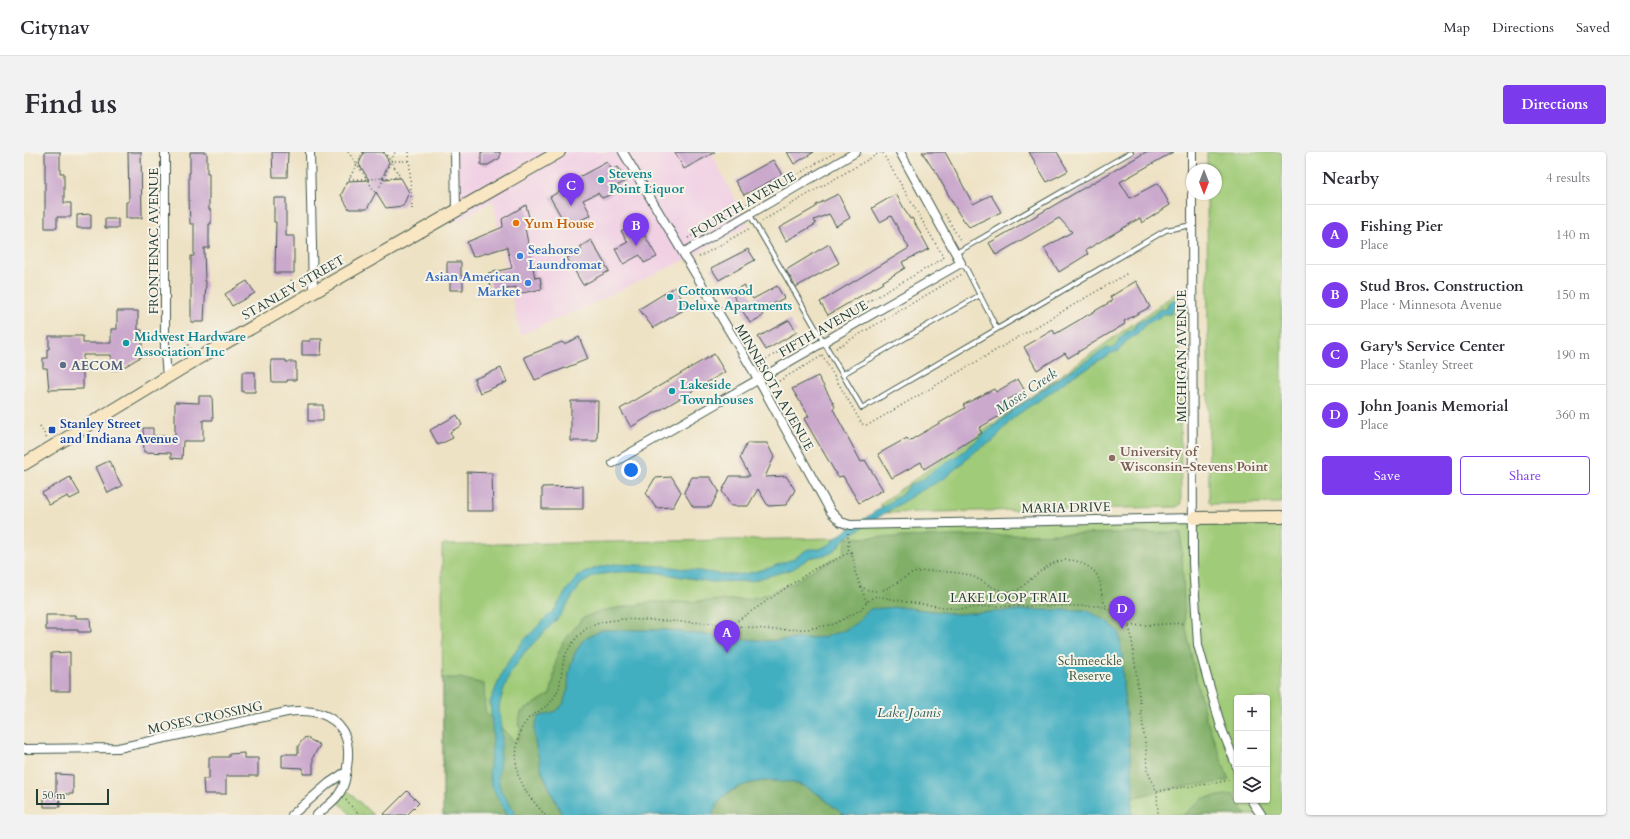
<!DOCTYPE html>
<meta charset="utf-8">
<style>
:root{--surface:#fff;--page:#f2f2f3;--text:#2b2b33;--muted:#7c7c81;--line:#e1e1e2;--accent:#7c3aed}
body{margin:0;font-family:Cardo,serif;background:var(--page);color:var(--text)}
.controls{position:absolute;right:12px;bottom:12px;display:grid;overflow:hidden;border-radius:4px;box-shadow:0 1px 3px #0004}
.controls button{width:36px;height:36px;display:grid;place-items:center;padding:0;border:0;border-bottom:1px solid var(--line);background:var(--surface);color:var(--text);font:20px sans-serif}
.compass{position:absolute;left:1162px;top:12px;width:36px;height:36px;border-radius:50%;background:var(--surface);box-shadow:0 1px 3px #0004;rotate:180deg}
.scale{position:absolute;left:12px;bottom:10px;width:73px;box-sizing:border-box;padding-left:4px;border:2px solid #1f3d34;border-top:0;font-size:11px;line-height:14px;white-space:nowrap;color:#1f3d34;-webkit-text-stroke:3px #f7f3e8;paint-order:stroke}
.you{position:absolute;left:607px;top:318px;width:14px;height:14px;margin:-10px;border:3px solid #fff;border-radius:50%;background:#1a73e8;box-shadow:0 0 0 6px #1a73e833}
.badge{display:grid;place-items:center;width:26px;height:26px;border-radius:50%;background:var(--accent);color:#fff;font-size:13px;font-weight:700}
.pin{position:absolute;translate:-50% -33px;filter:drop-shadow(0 1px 2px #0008)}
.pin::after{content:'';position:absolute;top:21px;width:14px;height:12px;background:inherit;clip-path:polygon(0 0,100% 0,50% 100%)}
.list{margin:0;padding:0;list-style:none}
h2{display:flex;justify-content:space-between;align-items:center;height:52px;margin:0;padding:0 16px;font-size:17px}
h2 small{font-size:13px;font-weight:400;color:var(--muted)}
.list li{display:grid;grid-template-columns:26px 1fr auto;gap:12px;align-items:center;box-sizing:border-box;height:60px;padding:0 16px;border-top:1px solid var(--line)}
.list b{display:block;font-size:15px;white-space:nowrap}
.list p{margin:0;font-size:13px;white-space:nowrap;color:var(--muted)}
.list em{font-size:13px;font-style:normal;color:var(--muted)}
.actions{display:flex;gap:8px;padding:12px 16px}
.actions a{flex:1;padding:9px 0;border:1px solid var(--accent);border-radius:4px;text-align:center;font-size:14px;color:var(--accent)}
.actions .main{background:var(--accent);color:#fff}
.icon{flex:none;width:22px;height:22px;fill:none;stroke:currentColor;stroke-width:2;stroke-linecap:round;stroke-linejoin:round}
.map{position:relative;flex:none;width:1258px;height:663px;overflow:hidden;border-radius:4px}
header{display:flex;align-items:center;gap:24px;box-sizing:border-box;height:56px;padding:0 20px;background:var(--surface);border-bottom:1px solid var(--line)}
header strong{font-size:19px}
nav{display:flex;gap:22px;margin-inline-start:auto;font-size:14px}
.intro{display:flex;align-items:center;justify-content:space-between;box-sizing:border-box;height:96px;padding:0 24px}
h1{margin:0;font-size:28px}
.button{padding:10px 18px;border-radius:4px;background:var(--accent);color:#fff;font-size:14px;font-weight:700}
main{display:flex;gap:24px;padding:0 24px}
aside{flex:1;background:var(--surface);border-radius:4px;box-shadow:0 1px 3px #0004}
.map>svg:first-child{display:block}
</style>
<header>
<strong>Citynav</strong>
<nav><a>Map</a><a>Directions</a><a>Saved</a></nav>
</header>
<div class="intro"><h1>Find us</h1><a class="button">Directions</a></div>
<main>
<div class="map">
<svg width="1258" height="663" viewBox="0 0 1258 663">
<rect width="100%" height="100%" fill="#f7f3e8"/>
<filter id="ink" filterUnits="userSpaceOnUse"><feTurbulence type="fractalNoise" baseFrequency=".025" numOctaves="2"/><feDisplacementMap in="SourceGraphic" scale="8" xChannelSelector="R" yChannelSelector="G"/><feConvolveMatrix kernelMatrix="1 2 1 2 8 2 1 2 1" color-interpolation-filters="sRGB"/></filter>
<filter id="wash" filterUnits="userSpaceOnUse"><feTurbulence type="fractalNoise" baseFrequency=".012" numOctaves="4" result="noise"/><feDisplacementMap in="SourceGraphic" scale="16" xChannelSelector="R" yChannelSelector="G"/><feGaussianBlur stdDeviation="0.9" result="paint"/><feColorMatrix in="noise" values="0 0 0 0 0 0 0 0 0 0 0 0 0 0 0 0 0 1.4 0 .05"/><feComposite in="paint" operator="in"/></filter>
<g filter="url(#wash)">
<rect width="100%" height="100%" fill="#eee2c4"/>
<!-- built -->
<path fill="#f1d0e4" d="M431,0H687L724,74L657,110L556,157L496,183L469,49L432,70Z"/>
<!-- green -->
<path fill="#a0cb78" stroke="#608456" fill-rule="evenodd" d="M1183,0H1258V351L1187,352L1185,349L1183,42H1192V18H1183Z
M1155,139L1157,350L1156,353L1152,355L859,361L856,352Z
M1258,365V663H419L418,393L815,386L819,385L823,386L826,373ZM1213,546H1243V648H1213Z
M322,637L349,663H327L313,648Z"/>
<!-- forest -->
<path fill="#80af68" stroke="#50764e" d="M1157,380L1161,471L1171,522L1181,563L1205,628L1191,631L1154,635L1108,646L1109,631L1099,534L1098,503L1005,458L932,462L875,455L847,457L834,470L821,478L800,485L744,489L708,486L641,478H578L559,488L550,503L545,521L544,537L539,553L530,560L514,565L518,620L538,663H419V526H436L460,532L461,559L492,591L497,577L494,573L497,560L526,542L529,531L532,507L535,499L539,490L559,466L576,459L629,450H658L724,447L737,444L769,431L790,417L819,403L823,386Z
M733,629H762L786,636L820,663H690L689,661L698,645L715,635Z
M1210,642L1222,663H1159L1180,646Z"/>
<!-- water -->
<path fill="#43afc1" stroke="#31767a" d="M1155,145V150L1150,154L1147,162H1139C1134,167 1128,169 1122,172C1118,175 1118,179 1114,182C1101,190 1104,186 1095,199L1087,201L1082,205L1075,208L1063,217L1051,222L1025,242L1003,256L989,266L969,289L953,298L921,326L893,341L820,387L814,395L806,402L785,406L769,417L727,429L687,430L630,420H594L572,423L557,432L535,465L500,501L486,522L478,543L475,555L478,586L474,625L477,639L491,660V663H482L467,632L465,621L469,586L466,550L480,516L499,489L532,456L542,439L554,424L571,416L590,412L641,414L703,423L721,422L745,416L769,407L784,397H796L806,392L814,384L878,342L884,334L899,327L911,317L936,302L988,259L1041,222L1083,196C1084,196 1089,196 1090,195C1094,193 1095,187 1098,184C1103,178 1110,180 1112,172L1129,163L1137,156L1142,158L1144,151Z
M875,455L932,462L1005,458H1062L1083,469L1095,480L1098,503L1099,534L1109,631L1108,663H820C809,655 798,643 786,637C762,624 719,626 699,645C695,649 692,656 689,660L690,663H538L518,620L511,591L510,578L514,565L530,560L539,553L544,537L545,521L550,503L559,488L578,478H641L708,486L744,489L800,485L821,478L834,470L846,457Z"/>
<g id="blocks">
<!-- building -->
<path fill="#cba9cd" d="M21,0H36V21H40V51H47V65H33V76H21Z
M104,0H117L118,66H102V50H105Z
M166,0H183V21H185V58H187V72H185V96H180L181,129H182L180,170H167V104H170V72H166L165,46V21H166Z
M248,0H264L263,25H249Z
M340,0H359L365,10L358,27L377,26L385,40L379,54L362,56L352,40L343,57H325L317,43L324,29L345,28L335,12Z
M457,0H476V6L464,13H457Z
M651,0H691L660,17Z
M763,0H790L770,12Z
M898,0H921L949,52L967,43L977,60L945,75L935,62L910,17H909Z
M1005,0H1033L1044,19L1023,30Z
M1122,0H1149L1096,30L1106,46L1134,31L1146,53L1118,71L1116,66L1062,98L1064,102L1035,120L1020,96L1048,80L1035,66L972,103L965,91Z
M749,8L758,23L720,43L711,29Z
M583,10L588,18L593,15L602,29L587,37L588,42L578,46L574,41L559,48L567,63L543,75L526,45L554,28L553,26Z
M814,42L826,66L812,74L805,62L790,68L792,72L762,89L755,76L792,55V53Z
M872,42L886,67L888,66L905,97L878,110L881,116L858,130L859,131L804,163L796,150L885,96L867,64L856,70L848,56Z
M250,46H262V84H270V121H251L252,70H250Z
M502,53L507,74L501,76L511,126L516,125L518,137L493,142L492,135L468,140L464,121L488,116L483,95L449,105L443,90L479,75L478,67Z
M67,62V76H53V63Z
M81,67H94V76H81Z
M613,70L633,105L620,111L616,103L599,112L591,97L604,90L597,79Z
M567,88L585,119L559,133L543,106L558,98L556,95Z
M805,92L815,111L772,135L762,118Z
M724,97L731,108L695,128L687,116Z
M423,110H437V124H439V138H426V125L423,126Z
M223,129L231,141L208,154L201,142Z
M1112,129L1126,155L1100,169L1101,172L1044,206L1041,201L1013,218L1000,195L1029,178L1031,182L1088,149L1086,145Z
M720,133L729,147L753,134L760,146L736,159L739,164L726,171L707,140Z
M651,135L663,156L629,176L615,157Z
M93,159H114V178H118V204L95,218H87V203H59V237L25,238L23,216H19V206H23V197H25V184H59V191H87V177H93Z
M765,168L773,180L742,198L734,185Z
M555,185L564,207L511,228L500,205L538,190L540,192Z
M286,187H298L297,203H278V189H286Z
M690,202L701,220L607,275L596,257Z
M247,208H262V210H272V228H263V230H248Z
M477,216L483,230L456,241L450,227Z
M218,220H231V240H218Z
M794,224L811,254L809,257L837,310L841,308L859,338L835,351L819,324L814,325L780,267L785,264L768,237Z
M994,227L1001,239L977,251L982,260L955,276L958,281L900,317L897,310L868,326L854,302L883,286L885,289L941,256L939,253L970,237L972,240Z
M175,244H188L189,268H179V289H159L158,307L147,306V301L120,300L119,276H129V284H151V250L175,251Z
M547,249H574L573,289H547Z
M284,253H299V269H284Z
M433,263L438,273L426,280L429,286L414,293L406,278Z
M723,291H743L750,305L741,325L762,324L771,338L762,353L744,354L734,337L724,354H707L698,339L706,324H726L716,306Z
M85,309L98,334L84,341L72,315Z
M443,320L468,321L469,359H443Z
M46,325L56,342L46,347L44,344L25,353L18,341Z
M648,325L657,340L649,355L632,356L622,341L631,326Z
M668,325H686L695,339L687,355H669L660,340Z
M559,334V357H518V335Z
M22,463H52V466H66L67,480H54V478H22Z
M46,500V539H27V501Z
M281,585L296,593L289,605V622H279V616L258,615V602H274V594Z
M220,601V606H234V624H202V642H180L179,627H185V605H205V602Z
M32,622L49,623V642H32Z
M383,639L395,651L383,663H359Z
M20,643H35L36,655H20Z"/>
</g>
</g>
<g filter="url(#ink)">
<use href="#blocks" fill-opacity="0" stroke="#3e564a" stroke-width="1"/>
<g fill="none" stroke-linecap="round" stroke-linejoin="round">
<!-- lane casing -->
<g stroke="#3e564a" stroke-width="6">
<path id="lane" d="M726,63L838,256L1142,78L1168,73
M932,101L1107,0
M937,111L942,116L973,177
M819,222L956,143"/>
</g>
<!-- street casing -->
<g stroke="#3e564a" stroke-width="10">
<path id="street" d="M141,0V201L143,225
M286,0L289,140
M431,0L432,59
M599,0L734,227L807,360L817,370L826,373L1170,366
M1168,0V18
M1168,42L1169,411L1174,493L1197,575L1213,615
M659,101L832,0
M589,311L937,111L876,0
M0,597L94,596L263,560C303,555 330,572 323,615C322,624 321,634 315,642C310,650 300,656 293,663
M1227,648L1237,663
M268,663L305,631L323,619"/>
</g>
<!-- secondary casing -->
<g stroke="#3e564a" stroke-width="14">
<path id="secondary" d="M0,312L173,207L535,0
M1170,366L1258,365"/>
</g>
<!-- path -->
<path stroke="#3e564a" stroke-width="1.5" stroke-dasharray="1 3" stroke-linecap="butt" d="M324,0L333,12L325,27H343L352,42L360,26L376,25L367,9L371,0
M339,0L333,12L343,27L360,26L367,9
M360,0L367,9
M385,0L388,58
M367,9H385
M921,62L937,90
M738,69L857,0
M664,86L812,0
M675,105L726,76
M267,128L273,138
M799,176L920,106L858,0
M162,189L167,198
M812,196L938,122
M798,203L838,272L844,273L1104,121
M735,211L787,182
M748,233L798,204
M16,274L23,286
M827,400L830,410L831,420L843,451
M836,434C859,448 870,429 890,421C896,419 904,419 911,419C922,420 934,420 945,423C962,429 975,444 994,438C1012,424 1030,401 1055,410C1062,413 1069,417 1073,423C1079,433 1075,445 1083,455
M707,473L790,417L827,400L824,397V381
M1105,474L1161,471
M1133,640C1157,634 1181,634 1205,628
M322,648L335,663
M521,663L504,643L494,623L492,609L493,591L497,577L505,566L525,552L531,544L535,536L540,506L545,496L553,485L563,476L578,470L598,467L685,471L751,478L784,477L810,472L820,467L836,458L846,447L853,444L882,450L936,457L969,454H1076C1085,456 1087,460 1093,466L1101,468L1107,481L1122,598L1123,618L1133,640L1134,663"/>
<!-- lane -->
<use href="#lane" stroke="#fff" stroke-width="4"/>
<!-- street -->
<use href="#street" stroke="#fff" stroke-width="8"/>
<!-- secondary -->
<use href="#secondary" stroke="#f9e7c3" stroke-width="12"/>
</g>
</g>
<!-- markers -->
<g fill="#0f9aa8" stroke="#f7f3e8" stroke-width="1.5">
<circle cx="577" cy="28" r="4"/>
<circle cx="646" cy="145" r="4"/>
<circle cx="102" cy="191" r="4"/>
<circle cx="648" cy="239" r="4"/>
</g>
<circle fill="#e8710a" stroke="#f7f3e8" stroke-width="1.5" cx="492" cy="71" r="4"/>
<g fill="#3f7fe0" stroke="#f7f3e8" stroke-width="1.5">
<circle cx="496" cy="104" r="4"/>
<circle cx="504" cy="131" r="4"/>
</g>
<circle fill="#5c6f8a" stroke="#f7f3e8" stroke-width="1.5" cx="39" cy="213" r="4"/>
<rect fill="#1a4fb4" stroke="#f7f3e8" stroke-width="1.5" x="24" y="274" width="8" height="8" rx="2"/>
<circle fill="#8d6e63" stroke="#f7f3e8" stroke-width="1.5" cx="1088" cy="306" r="4"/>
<g text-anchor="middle" stroke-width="4" stroke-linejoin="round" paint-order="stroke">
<!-- culture labels -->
<g font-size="13" font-weight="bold" fill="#0d838f" stroke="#f7f3e8" text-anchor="start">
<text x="585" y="26">Stevens<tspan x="585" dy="15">Point Liquor</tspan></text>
<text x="654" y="143">Cottonwood<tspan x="654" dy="15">Deluxe Apartments</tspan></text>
<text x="110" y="189">Midwest Hardware<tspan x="110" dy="15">Association Inc</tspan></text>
<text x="656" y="237">Lakeside<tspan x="656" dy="15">Townhouses</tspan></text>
</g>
<!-- street labels -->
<g font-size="13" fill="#1f3d34" stroke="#f7f3e8">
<text transform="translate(719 52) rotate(-30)" y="5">FOURTH AVENUE</text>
<text transform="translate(129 89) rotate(-90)" y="5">FRONTENAC AVENUE</text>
<text transform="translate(269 135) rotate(-30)" y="5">STANLEY STREET</text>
<text transform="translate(799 176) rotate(-30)" y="5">FIFTH AVENUE</text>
<text transform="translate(1157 204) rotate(-90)" y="5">MICHIGAN AVENUE</text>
<text transform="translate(751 235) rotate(60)" y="5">MINNESOTA AVENUE</text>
<text transform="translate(1042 355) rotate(-1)" y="5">MARIA DRIVE</text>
<text x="986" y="450">LAKE LOOP TRAIL</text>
<text transform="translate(181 565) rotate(-12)" y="5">MOSES CROSSING</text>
</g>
<!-- food labels -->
<g font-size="13" font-weight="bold" fill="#c56008" stroke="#f7f3e8" text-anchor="start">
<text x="500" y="76">Yum House</text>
</g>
<!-- shop labels -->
<g font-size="13" font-weight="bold" fill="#366cbe" stroke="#f7f3e8" text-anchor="start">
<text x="504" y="102">Seahorse<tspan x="504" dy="15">Laundromat</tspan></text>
<text x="496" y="129" text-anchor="end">Asian American<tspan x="496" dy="15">Market</tspan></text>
</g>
<!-- service labels -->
<g font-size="13" font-weight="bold" fill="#4e5e75" stroke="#f7f3e8" text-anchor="start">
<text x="47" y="218">AECOM</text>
</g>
<!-- transit labels -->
<g font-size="13" font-weight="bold" fill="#164399" stroke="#f7f3e8" text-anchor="start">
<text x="36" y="276">Stanley Street<tspan x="36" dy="15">and Indiana Avenue</tspan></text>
</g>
<!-- education labels -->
<g font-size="13" font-weight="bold" fill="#785e54" stroke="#f7f3e8" text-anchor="start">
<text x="1096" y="304">University of<tspan x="1096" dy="15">Wisconsin–Stevens Point</tspan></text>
</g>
<!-- park labels -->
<g font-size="13" fill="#395942" stroke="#f7f3e8">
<text x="1066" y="513">Schmeeckle<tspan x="1066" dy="15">Reserve</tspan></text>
</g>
<!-- water labels -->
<g font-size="14" font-style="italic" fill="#2a5f5e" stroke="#f7f3e8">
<text transform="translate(1002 239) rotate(-34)" y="5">Moses Creek</text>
<text x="885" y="565">Lake Joanis</text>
</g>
</g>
</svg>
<div class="controls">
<button>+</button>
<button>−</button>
<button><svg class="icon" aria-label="layers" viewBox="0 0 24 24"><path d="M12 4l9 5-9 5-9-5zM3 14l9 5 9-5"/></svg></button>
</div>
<svg class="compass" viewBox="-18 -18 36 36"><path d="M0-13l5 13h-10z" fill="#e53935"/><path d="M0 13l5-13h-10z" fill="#7c7c81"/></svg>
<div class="scale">50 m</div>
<div class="you"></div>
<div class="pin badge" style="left:703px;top:501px">A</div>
<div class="pin badge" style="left:612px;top:94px">B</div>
<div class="pin badge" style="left:547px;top:54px">C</div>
<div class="pin badge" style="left:1098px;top:477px">D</div>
</div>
<aside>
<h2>Nearby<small>4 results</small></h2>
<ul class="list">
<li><span class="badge">A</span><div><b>Fishing Pier</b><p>Place</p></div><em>140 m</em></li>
<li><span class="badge">B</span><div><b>Stud Bros. Construction</b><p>Place · Minnesota Avenue</p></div><em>150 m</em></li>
<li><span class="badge">C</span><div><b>Gary's Service Center</b><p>Place · Stanley Street</p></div><em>190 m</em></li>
<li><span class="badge">D</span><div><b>John Joanis Memorial</b><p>Place</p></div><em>360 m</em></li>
</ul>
<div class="actions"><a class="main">Save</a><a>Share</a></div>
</aside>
</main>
